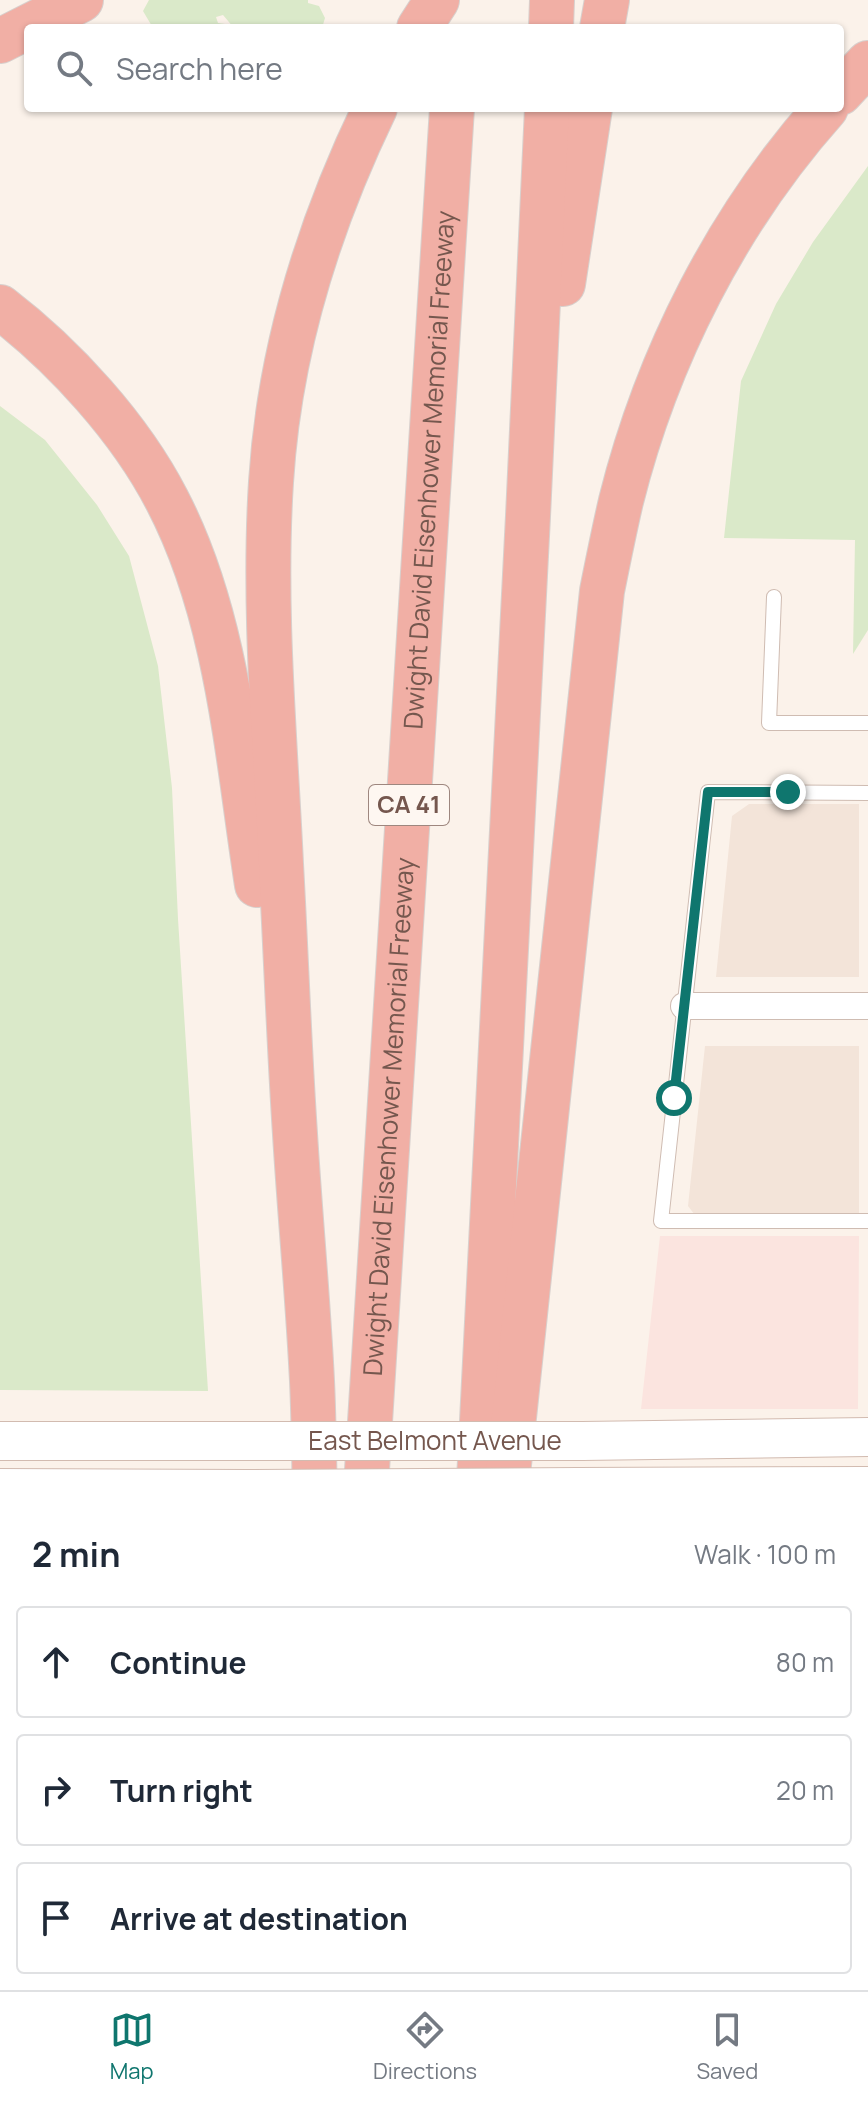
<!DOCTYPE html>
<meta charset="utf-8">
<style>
:root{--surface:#fff;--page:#f2f2f3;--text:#1f2937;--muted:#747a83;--line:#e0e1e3;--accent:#0f766e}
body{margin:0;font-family:Manrope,sans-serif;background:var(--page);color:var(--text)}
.stop{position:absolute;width:24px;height:24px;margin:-18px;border:6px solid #0f766e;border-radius:50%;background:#fff}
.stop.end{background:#0f766e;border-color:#fff;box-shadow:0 2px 8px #0008}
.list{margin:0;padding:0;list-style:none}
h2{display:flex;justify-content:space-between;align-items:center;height:104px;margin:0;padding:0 32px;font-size:34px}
h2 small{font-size:26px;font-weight:400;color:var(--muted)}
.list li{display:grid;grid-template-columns:52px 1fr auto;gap:24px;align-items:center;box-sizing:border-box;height:112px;margin:0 16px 16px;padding:0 16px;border:2px solid var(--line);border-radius:8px}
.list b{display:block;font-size:30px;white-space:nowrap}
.list em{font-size:26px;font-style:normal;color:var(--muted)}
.icon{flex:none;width:44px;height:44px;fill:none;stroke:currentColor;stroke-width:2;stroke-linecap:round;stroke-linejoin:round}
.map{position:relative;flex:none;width:868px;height:1502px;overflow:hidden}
.search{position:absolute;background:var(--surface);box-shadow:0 2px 6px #0004;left:24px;right:24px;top:24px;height:88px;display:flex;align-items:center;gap:20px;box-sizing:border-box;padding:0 28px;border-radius:8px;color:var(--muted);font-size:30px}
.sheet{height:488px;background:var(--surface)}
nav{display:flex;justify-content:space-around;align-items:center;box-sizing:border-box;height:112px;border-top:2px solid var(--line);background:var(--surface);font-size:22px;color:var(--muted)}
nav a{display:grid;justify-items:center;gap:4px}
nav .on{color:var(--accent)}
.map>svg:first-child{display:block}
</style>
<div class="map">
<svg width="868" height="1502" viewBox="0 0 868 1502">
<rect width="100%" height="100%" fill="#fbf2ea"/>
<!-- residential -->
<path fill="#f3e4d9" d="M749,804H859V977H716L732,816Z
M705,1046H859V1219H698L688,1206Z"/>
<!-- commercial -->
<path fill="#fbe4df" d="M660,1236H859L858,1409H641Z"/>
<!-- green -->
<path fill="#dae9c9" d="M149,0H308V3L319,6L325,18L322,28H234L223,15L216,17L218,23L225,24L226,28H153L143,11Z
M868,166V630L853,654L855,540L724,538L741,381L776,304L813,242Z
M0,406L45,440L97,505L129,556L158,666L172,788L178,919L208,1391L0,1390Z"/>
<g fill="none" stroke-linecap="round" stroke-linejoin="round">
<!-- lane casing -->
<g stroke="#cfbcb2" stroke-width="16">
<path id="lane" d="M774,597L769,723H868
M868,793L708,792L661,1221H868"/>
</g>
<!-- street casing -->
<g stroke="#cfbcb2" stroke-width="28">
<path id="street" d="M684,1006H868"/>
</g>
<!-- secondary casing -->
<g stroke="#d2bbb0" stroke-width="40">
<path id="secondary" d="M0,1441H245
M582,1441L868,1437
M578,1487L868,1486
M0,1488L246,1489"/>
</g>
<!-- highway casing -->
<g stroke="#d8d0cd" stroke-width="46">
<g id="highway">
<path d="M419,28L437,0"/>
<path d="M551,28L552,0"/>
<path d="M602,28L607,0"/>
<path d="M0,41L81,0"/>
<path d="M840,93L868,63"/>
<path d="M563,284L590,108"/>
<path d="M0,307C64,356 130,428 167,500C228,617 237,756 257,885"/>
<path d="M479,1480L528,516L547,108"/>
<path d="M315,1502C314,1462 314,1422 312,1381C308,1299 300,1216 295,1134C289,1044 286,954 281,864C275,737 263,609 271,482C279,352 319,224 375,108"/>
<path id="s1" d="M365,1502L452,108"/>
<path d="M505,1502L602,591C608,561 614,531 621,501C657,357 727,219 826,108"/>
</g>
</g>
<!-- lane -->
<use href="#lane" stroke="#fff" stroke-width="14"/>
<!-- street -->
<use href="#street" stroke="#fff" stroke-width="26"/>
<!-- secondary -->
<use href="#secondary" stroke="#fff" stroke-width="38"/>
<!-- highway -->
<use href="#highway" stroke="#f1afa5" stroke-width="44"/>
<!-- secondary-bridge casing -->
<g stroke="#d2bbb0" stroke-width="40" stroke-linecap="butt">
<g id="secondary-bridge">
<path id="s2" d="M245,1441H582"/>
<path d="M246,1489L578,1487"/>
</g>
</g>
<!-- secondary-bridge -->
<use href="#secondary-bridge" stroke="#fff" stroke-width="38"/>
</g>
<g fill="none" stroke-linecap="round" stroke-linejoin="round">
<!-- route -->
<path stroke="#0f766e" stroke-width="10" d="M674,1098L708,792H788"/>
</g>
<g text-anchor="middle" stroke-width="7" stroke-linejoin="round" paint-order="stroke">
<!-- shield labels -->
<rect fill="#fef7f1" stroke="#9e877f" stroke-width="2" x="369" y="785" width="80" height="40" rx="6"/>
<g font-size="24" font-weight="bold" fill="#75574e">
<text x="409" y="813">CA 41</text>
</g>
<!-- street labels -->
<g font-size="26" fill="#75574e" stroke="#fef7f1">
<text dy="9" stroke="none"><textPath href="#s1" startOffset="1034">Dwight David Eisenhower Memorial Freeway</textPath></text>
<text dy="9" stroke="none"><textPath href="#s1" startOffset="386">Dwight David Eisenhower Memorial Freeway</textPath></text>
<text dy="9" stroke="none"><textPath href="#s2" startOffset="190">East Belmont Avenue</textPath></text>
</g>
</g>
</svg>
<div class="stop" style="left:674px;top:1098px"></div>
<div class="stop end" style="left:788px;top:792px"></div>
<div class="search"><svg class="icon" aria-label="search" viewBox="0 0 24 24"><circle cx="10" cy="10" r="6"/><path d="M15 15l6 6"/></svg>Search here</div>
</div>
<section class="sheet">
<h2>2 min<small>Walk · 100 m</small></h2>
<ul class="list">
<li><svg class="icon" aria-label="ahead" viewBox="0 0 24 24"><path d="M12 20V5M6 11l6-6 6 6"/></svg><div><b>Continue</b></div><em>80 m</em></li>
<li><svg class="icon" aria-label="right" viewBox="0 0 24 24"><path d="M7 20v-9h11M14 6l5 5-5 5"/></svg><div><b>Turn right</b></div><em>20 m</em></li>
<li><svg class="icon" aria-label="arrive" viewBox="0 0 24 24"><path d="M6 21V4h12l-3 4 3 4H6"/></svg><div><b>Arrive at destination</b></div></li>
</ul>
</section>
<nav>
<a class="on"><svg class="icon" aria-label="map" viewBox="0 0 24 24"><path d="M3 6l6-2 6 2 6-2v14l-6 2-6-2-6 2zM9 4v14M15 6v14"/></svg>Map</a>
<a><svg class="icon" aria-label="directions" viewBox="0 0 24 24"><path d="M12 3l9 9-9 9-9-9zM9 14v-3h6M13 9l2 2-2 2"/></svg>Directions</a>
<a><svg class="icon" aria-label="saved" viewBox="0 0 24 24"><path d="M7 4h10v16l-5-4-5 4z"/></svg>Saved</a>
</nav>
